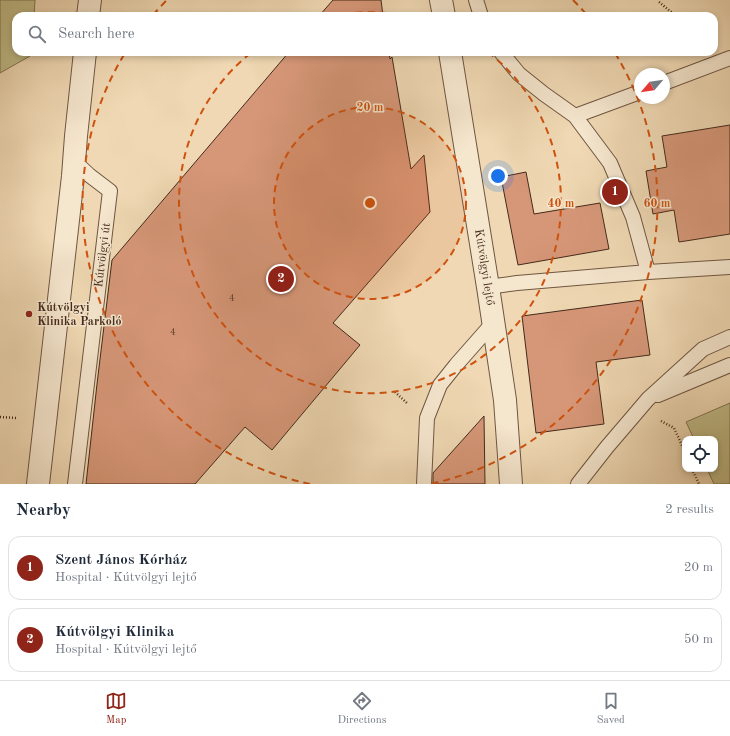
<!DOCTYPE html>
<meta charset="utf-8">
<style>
:root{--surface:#fff;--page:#f6f6f7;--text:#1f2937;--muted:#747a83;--line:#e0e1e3;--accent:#8f2418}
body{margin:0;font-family:"Old Standard TT",serif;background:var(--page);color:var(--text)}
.controls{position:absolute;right:12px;bottom:12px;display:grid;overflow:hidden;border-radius:8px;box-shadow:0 2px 6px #0003}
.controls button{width:36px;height:36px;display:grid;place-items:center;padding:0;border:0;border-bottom:1px solid var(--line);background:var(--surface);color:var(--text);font:20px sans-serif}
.compass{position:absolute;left:634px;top:68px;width:36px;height:36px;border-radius:50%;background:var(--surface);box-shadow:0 2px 6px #0003;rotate:241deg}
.you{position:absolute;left:498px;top:176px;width:14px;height:14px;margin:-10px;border:3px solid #fff;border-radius:50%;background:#1a73e8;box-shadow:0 0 0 6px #1a73e833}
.badge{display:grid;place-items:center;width:26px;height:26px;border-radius:50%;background:var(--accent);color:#fff;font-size:13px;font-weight:700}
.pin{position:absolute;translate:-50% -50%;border:2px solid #fff;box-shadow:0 1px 4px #0006}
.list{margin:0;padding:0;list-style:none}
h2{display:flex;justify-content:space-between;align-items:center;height:52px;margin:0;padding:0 16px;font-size:17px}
h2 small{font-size:13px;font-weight:400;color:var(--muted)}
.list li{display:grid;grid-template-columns:26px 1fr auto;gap:12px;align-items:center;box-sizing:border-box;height:64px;margin:0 8px 8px;padding:0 8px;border:1px solid var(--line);border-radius:12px}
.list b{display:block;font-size:15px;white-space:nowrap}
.list p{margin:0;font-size:13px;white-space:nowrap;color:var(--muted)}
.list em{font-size:13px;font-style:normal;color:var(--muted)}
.icon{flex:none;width:22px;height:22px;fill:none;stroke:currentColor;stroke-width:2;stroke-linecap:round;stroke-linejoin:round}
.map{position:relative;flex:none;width:730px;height:484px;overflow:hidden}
.search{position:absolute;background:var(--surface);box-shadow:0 2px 6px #0003;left:12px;right:12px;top:12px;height:44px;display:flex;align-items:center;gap:10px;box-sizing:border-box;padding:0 14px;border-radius:12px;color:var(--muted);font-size:15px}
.sheet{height:196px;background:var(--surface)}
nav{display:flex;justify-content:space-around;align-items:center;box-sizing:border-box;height:56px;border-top:1px solid var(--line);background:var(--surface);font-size:11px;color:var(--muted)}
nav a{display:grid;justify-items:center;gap:2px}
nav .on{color:var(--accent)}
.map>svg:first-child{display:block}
</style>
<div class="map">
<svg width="730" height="484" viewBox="0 0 730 484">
<rect width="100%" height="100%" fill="#efd8b3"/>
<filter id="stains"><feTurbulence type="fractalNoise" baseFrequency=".005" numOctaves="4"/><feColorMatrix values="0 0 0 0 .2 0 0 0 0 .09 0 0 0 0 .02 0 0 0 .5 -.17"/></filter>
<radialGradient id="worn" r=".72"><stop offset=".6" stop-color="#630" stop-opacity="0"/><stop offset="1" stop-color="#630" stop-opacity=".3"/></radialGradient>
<!-- green -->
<path fill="#c0bc88" stroke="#827352" d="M0,0H35L34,16H16V52H30V56L0,73Z
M730,403V484H714L707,469H715V439H694L686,422Z"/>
<!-- building -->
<path fill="#d69778" stroke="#442a1b" d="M333,0H381L383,16H319Z
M289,52H389L390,59L392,57L411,169L424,155L430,212L333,323L360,345L272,450L245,427L195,484H86L97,384L112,260Z
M730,125V234L679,242L674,210L653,214L646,171L667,167L662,136Z
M526,172L534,214L600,203L609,249L518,265L501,177Z
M642,300L650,355L596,362L604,424L536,433L522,316Z
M484,416L485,484H433V473Z"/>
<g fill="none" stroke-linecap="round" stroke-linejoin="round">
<!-- service casing -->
<g stroke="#6f5641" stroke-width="16">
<path id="service" d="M476,0L481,16
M501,52L519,74L544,94L575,116L610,163L633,217L648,272
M664,83L730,58
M575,116L640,92
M75,162L89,175L110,191L75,484
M488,287L517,283L648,272L730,267
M658,395L730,365
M424,484L427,418L440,385L456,365L493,323
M578,484L607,447L648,399L703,349L730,337"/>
</g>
<!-- minor casing -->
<g stroke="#6f5641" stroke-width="24">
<path id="minor" d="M441,0L444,16
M450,52L488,287L505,400L511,484"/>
</g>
<!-- tertiary casing -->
<g stroke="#6f5641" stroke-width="24">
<path id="tertiary" d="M88,16L90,0
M38,484L73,176L76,136L85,52"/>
</g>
<!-- path -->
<path stroke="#442a1b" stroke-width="2.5" stroke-dasharray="1 2" stroke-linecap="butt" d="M659,2L676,16
M395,392L408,404
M0,417L17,418
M661,421L674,428L685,452
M692,469L699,484"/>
<!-- service -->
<use href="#service" stroke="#f5e6ce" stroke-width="14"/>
<!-- minor -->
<use href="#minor" stroke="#f5e6ce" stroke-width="22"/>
<!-- tertiary -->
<use href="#tertiary" stroke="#f5e6ce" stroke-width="22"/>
</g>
<!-- distance rings -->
<circle cx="370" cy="203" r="96" fill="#cf520e" fill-opacity=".12"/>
<g fill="none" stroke="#cf520e" stroke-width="2" stroke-dasharray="7 5">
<circle cx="370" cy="203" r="96"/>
<path d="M332 16A191 191 0 0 1 408 16M488 52A191 191 0 1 1 252 52"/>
<path d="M310 484A287 287 0 0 1 125 53M153 15A287 287 0 0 1 167 0M573 0A287 287 0 0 1 587 15M615 53A287 287 0 0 1 430 484"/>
</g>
<!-- markers -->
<circle fill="#8f2418" stroke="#f5e6ce" stroke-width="1.5" cx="29" cy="314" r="4"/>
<g text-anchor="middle" stroke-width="3" stroke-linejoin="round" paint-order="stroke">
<!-- number labels -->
<g font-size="10" fill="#684532">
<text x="232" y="301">4</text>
<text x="173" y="335">4</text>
</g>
<!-- street labels -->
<g font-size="12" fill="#442a1b" stroke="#f5e6ce">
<text transform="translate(102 255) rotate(-83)" y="4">Kútvölgyi út</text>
<text transform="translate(485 267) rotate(81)" y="4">Kútvölgyi lejtő</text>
</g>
<!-- poi labels -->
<g font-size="12" font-weight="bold" fill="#442a1b" stroke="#f5e6ce" text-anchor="start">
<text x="37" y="311">Kútvölgyi<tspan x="37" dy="14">Klinika Parkoló</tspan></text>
</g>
</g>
<circle cx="370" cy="203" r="6" fill="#cf520e" stroke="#f5e6ce" stroke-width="2"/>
<g font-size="12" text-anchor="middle" font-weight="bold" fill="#cf520e" stroke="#f5e6ce" stroke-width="3" stroke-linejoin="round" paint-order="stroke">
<text x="370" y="111">20 m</text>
<text x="561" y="207">40 m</text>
<text x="657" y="207">60 m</text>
</g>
<rect width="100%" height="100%" filter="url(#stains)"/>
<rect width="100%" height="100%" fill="url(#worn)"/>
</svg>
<div class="controls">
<button><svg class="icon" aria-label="locate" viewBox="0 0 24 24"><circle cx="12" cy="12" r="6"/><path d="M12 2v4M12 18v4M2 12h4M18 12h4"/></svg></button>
</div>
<svg class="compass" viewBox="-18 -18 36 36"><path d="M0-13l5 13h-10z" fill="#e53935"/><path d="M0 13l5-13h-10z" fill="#747a83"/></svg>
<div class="you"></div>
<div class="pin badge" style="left:615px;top:192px">1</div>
<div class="pin badge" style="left:281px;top:279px">2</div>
<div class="search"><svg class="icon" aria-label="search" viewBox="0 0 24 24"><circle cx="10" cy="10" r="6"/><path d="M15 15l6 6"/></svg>Search here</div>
</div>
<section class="sheet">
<h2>Nearby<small>2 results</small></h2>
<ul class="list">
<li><span class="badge">1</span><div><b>Szent János Kórház</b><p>Hospital · Kútvölgyi lejtő</p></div><em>20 m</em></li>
<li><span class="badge">2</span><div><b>Kútvölgyi Klinika</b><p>Hospital · Kútvölgyi lejtő</p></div><em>50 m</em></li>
</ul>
</section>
<nav>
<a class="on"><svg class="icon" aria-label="map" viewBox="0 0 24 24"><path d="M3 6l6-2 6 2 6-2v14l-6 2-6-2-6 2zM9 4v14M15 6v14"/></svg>Map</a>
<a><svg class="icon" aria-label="directions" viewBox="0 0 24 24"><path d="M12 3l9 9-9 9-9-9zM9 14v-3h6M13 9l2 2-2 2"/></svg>Directions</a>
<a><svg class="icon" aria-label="saved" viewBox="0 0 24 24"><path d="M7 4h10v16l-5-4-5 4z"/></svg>Saved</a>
</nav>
